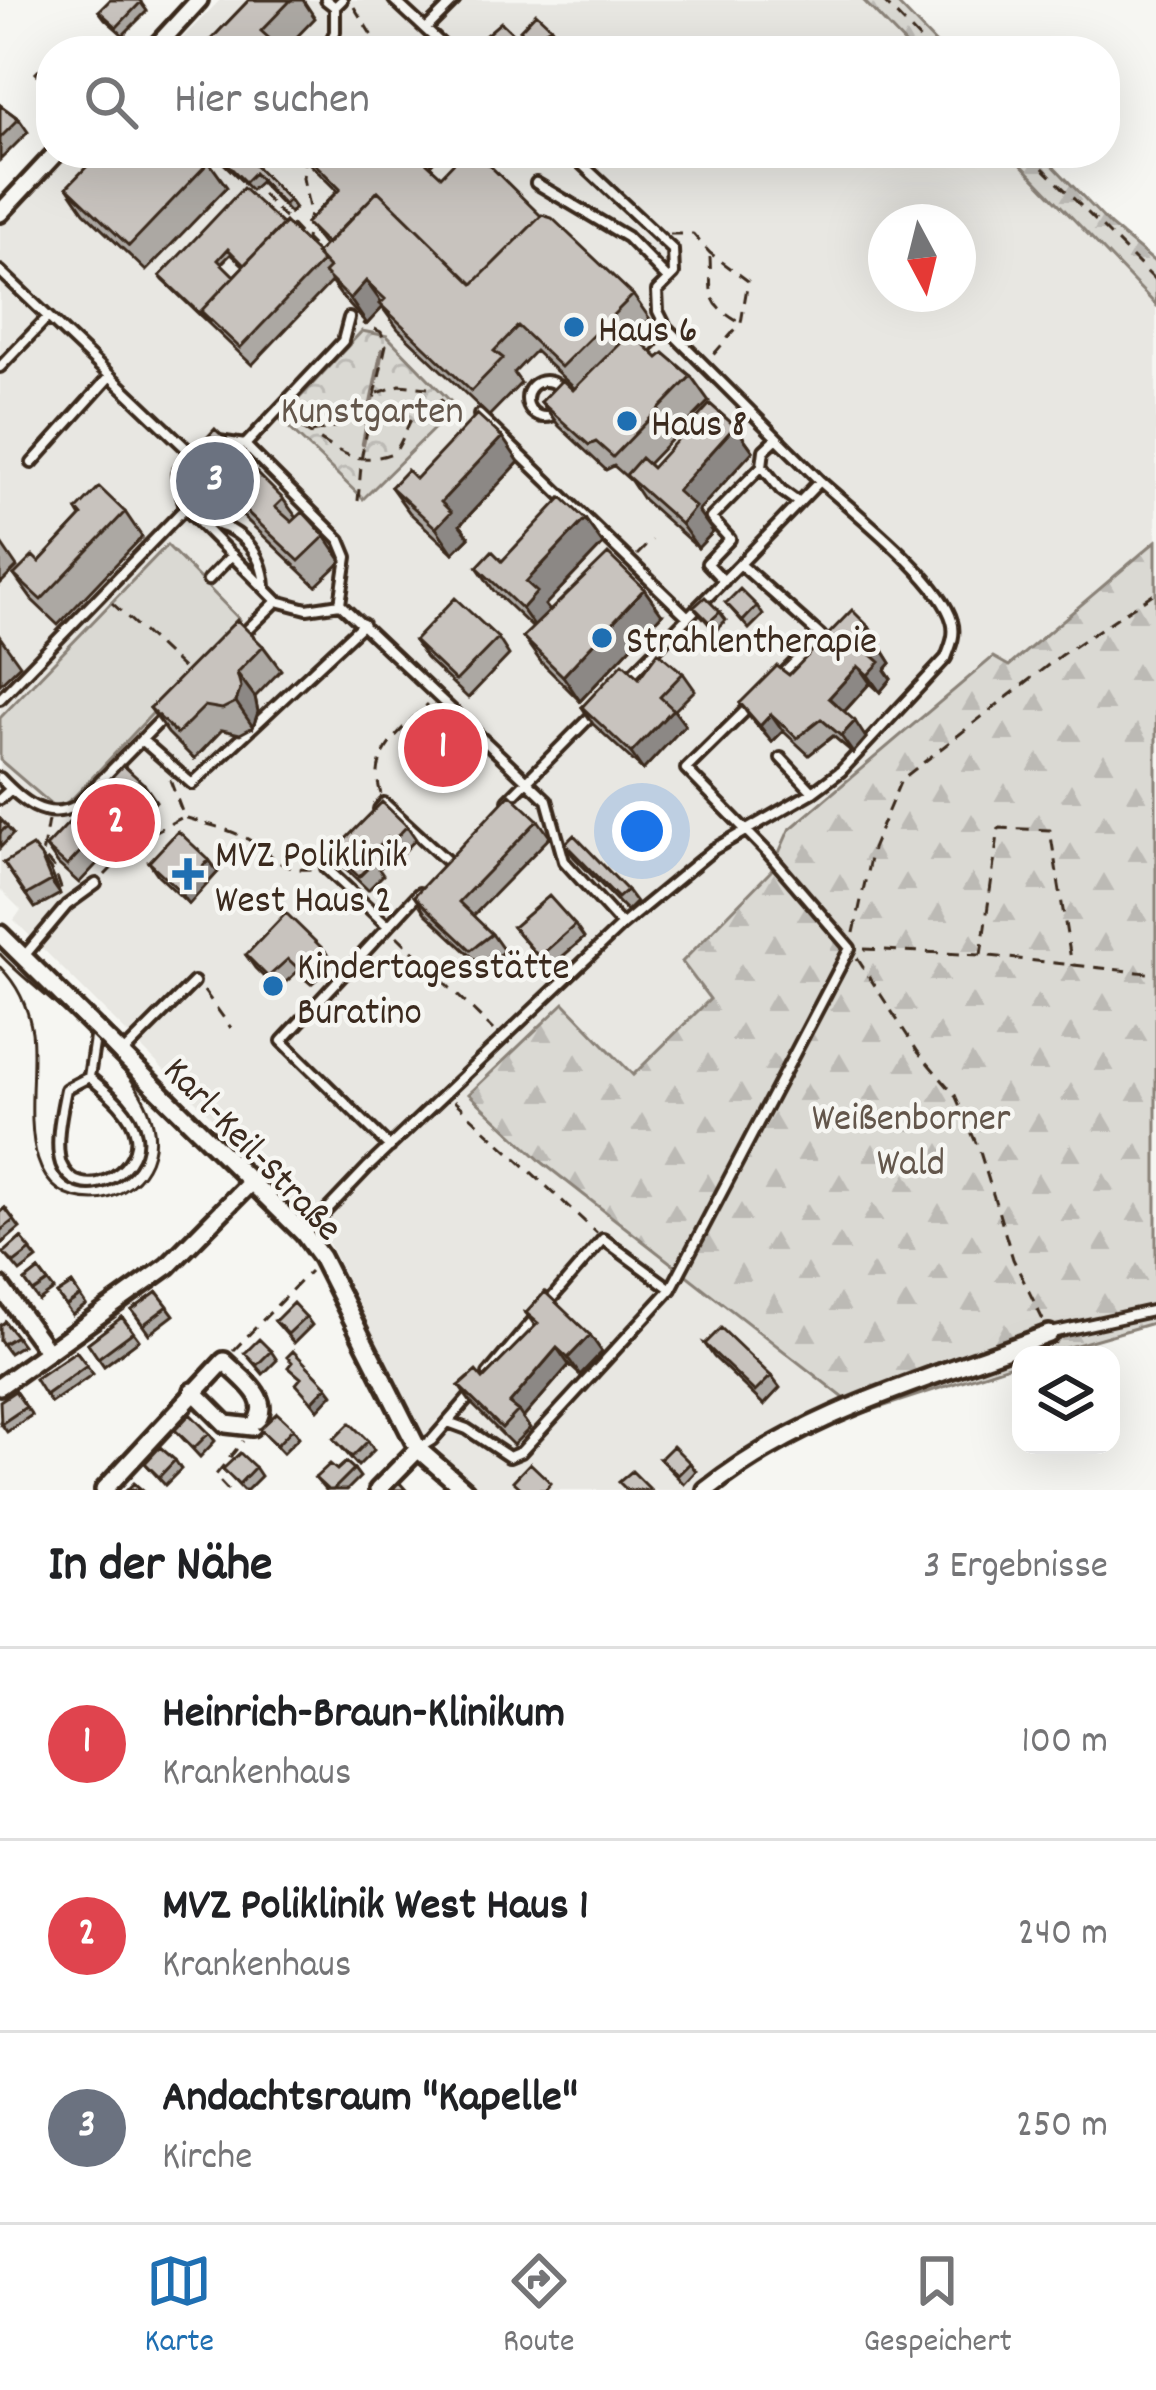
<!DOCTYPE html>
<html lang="de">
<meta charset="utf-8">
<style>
:root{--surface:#fff;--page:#f2f2f2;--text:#202124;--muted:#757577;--line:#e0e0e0;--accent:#1f6fb2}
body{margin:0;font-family:Dekko,sans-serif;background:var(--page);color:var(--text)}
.controls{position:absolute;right:36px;bottom:36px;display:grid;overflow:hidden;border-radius:24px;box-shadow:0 12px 48px #0002}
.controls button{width:108px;height:108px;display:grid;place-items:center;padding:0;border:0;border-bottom:3px solid var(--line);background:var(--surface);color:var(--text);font:60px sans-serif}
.compass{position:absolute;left:868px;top:204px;width:108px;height:108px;border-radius:50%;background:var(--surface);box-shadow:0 12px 48px #0002;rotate:173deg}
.you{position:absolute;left:642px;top:831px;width:42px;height:42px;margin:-30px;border:9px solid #fff;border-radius:50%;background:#1a73e8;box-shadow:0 0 0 18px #1a73e833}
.badge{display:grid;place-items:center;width:78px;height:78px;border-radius:50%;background:var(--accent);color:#fff;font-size:39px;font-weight:700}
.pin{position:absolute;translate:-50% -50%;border:6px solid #fff;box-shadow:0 3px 12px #0006}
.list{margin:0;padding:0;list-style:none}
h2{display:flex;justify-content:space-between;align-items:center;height:156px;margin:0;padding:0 48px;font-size:51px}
h2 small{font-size:39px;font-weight:400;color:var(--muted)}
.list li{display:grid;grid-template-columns:78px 1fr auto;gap:36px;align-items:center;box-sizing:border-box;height:192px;padding:0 48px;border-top:3px solid var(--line)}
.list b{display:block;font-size:45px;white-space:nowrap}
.list p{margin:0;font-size:39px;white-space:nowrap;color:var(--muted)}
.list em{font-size:39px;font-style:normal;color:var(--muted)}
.icon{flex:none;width:66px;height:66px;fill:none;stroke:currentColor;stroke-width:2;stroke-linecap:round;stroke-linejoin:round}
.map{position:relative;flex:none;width:1156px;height:1490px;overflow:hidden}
.search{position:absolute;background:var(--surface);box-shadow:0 12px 48px #0002;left:36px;right:36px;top:36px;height:132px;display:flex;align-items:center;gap:30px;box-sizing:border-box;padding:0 42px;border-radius:48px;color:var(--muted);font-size:45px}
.sheet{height:732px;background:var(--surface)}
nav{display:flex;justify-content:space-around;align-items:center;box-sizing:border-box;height:168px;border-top:3px solid var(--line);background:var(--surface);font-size:33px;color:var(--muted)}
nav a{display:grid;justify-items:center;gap:6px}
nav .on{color:var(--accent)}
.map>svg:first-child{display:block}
</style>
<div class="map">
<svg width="1156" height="1490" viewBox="0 0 1156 1490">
<defs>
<pattern id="forest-firs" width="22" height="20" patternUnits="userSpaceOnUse" patternTransform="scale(3)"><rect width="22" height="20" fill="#dad9d3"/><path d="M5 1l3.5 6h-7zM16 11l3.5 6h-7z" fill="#bcbab5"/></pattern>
<pattern id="park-crowns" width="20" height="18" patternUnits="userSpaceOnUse" patternTransform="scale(3)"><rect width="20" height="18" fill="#dad9d3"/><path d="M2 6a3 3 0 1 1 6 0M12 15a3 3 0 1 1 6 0" fill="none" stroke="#bcbab5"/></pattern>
</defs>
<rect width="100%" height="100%" fill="#f6f6f2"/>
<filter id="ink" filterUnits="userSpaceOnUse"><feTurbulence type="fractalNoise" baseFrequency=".00833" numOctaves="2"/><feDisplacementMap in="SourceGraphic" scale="24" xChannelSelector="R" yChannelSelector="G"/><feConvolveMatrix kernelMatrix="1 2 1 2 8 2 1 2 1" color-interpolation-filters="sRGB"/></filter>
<g filter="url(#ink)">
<!-- built -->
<path fill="#e8e7e2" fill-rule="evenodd" d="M220,0H863L912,51H170Z
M70,153H1010L1156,305V541L1009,667L789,830L771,871L682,961L711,999L632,1076L470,1093L543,1163L861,1414L745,1470L721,1490H477L421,1431L329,1244L258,1164L14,920L21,910L0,889V224ZM886,222H958V294H886Z"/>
<!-- green -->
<path fill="#dad9d3" stroke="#8a8278" stroke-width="3" d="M167,545L240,620L74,797L65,804L52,805L0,760V718Z"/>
<!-- forest -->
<path fill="url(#forest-firs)" stroke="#8a8278" stroke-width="3" d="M863,0H894L943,51H912Z
M1010,153H1041L1111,226L1156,263V305Z
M1156,541V1322L1042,1355H1021V1362L863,1413L543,1163L469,1094L564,1003L633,1075L710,999L682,962L771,871L789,830L993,657L1009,666Z"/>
<!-- park -->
<path fill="url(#park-crowns)" stroke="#8a8278" stroke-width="3" d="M362,331L387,336L456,407L363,499L280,419Z"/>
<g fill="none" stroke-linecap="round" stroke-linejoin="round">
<!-- stream -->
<path stroke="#857a71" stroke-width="4.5" d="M363,444L382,350"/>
<!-- lane casing -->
<g stroke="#3b2a1e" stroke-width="16">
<path id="lane" d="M326,0L335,7L342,0
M394,0L449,51
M426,29L455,0
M326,51L335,32V7
M570,153L673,250L674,274L657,291L658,311L666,327L820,481L740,564L821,636L781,676
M536,183L627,237L668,279
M0,271L189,451L177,474L185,508L277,601L307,609L340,604
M642,353L666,327
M0,367L48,317
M527 399a18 18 0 1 1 36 0a18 18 0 1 1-36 0Z
M479,415L688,617
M777,438L764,450L762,466L781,490L799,503
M219,441L245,445L340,540L347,557L340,604
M245,445L343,341L349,318
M32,463L110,376
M200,523C238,522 263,552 265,587
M208,580L232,555
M724,581L707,563L730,539L711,518L762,466
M340,604L547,800L564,861L622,925
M244,633L277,601
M630,676L740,564
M0,699L185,508
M142,740L192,784L363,624
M781,758L813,792
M0,778C21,800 45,822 76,806L163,718
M0,799L11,789
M508,800L594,713
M379,809L384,803L448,862
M341,852L326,868L388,926
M25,955L67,905L96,884
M123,1053L194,982
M89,1077C106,1091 132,1111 136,1135C142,1174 78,1206 61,1164C54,1143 62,1110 66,1089Z
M89,1077L96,1031
M390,1147L282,1041L419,893
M305,1233L367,1168L622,925L714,849L813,792L841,771L946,658C951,645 956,634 952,621C941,580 853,511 820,481
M546,1305L603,1239L671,1289
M1051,1333L1156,1310
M488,1374L536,1317
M448,1422L467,1429L509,1457L521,1452L671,1289L850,948L768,853L686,769L749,707
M419,1448L432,1440L471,1395"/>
</g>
<!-- street casing -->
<g stroke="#3b2a1e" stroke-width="24">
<path id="street" d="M152,51L199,0
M0,213L56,153
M0,934L304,1234L321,1257L418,1449L465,1490
M0,1286L48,1352
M0,1386L168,1266L252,1181
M104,1490L224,1361C243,1380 277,1401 252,1427L226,1424L193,1391
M378,1490L418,1449
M706,1490C805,1411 933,1378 1049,1334"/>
</g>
<!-- path -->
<path stroke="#3b2a1e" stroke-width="3" stroke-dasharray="12 9" stroke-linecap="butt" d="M882,0L931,51
M354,7L372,36L377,51
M305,153L303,178L310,213L306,239L319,252
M1028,153L1156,281
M262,194L304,238
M670,234H693L710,253L748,281L741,323L713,355
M710,257C712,294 704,302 740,323
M378,393L400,385L428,388
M283,420C328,436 344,473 395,452C411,428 407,406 441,400L457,414
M312,432L339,426L370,411
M358,501L362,454L386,345L381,332L362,323
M637,555L652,540
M112,603L189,674
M170,780L184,817C205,824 231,829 251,841C277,855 275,871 312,869
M381,794C367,754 402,730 428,704
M48,820L42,855L54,868L63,894
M105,875L139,840L183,817
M854,933L872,849L901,780L1061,655L1156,592
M397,936L493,1030
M864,949L981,955L1156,974
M981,955L999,828L1050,830L1072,966
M857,958L918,1052L955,1095L980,1152L1013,1259L1043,1320
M204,991L231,1028
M454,1101L597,1233
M233,1351L310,1271
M228,1490L215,1476L243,1441"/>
<!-- lane -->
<use href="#lane" stroke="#f6f6f2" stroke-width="8"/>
<!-- street -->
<use href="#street" stroke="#f6f6f2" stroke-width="15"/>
<!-- tram -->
<path stroke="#3b2a1e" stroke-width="3" d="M0,954C42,1002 190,1090 147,1168C137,1186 115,1200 94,1200C7,1199 39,1085 32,1032C28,1007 18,985 0,967"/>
</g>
<!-- wall -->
<path fill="#aca8a3" stroke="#3b2a1e" stroke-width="3" fill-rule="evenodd" d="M139,0L147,11L123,35L105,19L99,11Z
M249,0H303L315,18L283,51H200Z
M0,105L19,119L28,132L0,160Z
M213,153H260L251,162L289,200L295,208L290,213L260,182L251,190Z
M302,153H356L361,157L365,153H441L429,165L441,176L541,216L633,295L650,319L634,335L658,358L691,376L709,401L648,464L652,468L735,426L753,451L698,511L713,532L698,548L643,499L631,481L614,466L606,470L559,426L541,402L575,389L535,351L514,373L521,383L489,416L398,329L382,307L367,324L342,297L331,282L252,365L163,280L160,276L283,225L317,253L324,246L306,223L337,191L310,164ZM231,254L244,266L234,276L221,264Z
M209,162L227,187L146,271L84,212L67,187Z
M502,437L519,462L460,525L469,537L453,553L409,512L391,487L416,479Z
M235,448L249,469L283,499L297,518L325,536L342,561L316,586L207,482L189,457Z
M77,510L125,512L142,537L58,625L32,600L14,575L39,562L81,517Z
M585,519L603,544L545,605L550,611L662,614L580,701L541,662L523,637L533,628L494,591L477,567L502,561Z
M0,542L17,567L0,584Z
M726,603L757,606L763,615L749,629Z
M694,607L720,612L726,620L715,631Z
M869,627L891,663L885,670L891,679L880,692L870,683L844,712L866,738L853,753L833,736L809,755L783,731L772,742L752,720L740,703Z
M0,637L20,665L0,684Z
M498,638L509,655L468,698L426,658L414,641Z
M263,646L281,670L255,697L258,712L253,727L240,734L222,730L194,759L168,733L150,708Z
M683,673L695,690L674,711L685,725L643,770L593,724L582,707L639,678Z
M144,784L156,801L79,883L58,864L46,847Z
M0,819L13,834L0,848Z
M538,820L550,837L473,916L492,934L504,951L483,967L425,913L414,896Z
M407,826L416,839L400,856L396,851L379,869L383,875L368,890L342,865L333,852Z
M565,844L627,890L636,902L627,911L574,857Z
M209,860L218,872L189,904L158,875L149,862Z
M4,863L50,869L60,894L35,908Z
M575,925L584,938L548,969L513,927Z
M325,951L334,964L311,984L297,972L277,990L255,968L246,955Z
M5,1208L20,1228L0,1245V1212Z
M21,1238L37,1259L20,1272L4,1253Z
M39,1270L54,1290L39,1301L25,1281Z
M72,1284L86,1305L72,1315L57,1294Z
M157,1292L174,1315L149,1334L132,1310Z
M526,1313L590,1335L602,1352L580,1375L569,1365L523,1418L530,1428L513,1445L471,1403L459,1386L483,1379L535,1326Z
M122,1317L139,1340L104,1366L88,1343Z
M306,1317L312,1325L294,1343L275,1321Z
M5,1322L22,1345L9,1353L0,1341Z
M705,1344L771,1376L780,1388L764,1405L714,1357Z
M76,1351L93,1374L51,1403L45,1395Z
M271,1351L277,1360L263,1374L245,1353Z
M15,1391L32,1415L7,1432L0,1422Z
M293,1428L299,1437L283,1453L260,1429Z
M175,1430L209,1433L215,1441L200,1457Z
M334,1439L368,1441L374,1450L358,1466Z
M660,1459L690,1463L696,1471L684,1484Z
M175,1460L181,1469L165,1485L145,1463Z
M255,1467L261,1476L247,1490H243L223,1469Z
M354,1469L360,1477L347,1490H325L315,1478Z"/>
<!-- shaded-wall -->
<path fill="#8c8885" stroke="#3b2a1e" stroke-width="3" d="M550,26L556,34L539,51L534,43Z
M416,153H441L427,169Z
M366,281L384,306L367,324L350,299Z
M735,426L753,451L698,511L713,532L698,548L681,524L677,491Z
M502,437L519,462L460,525L469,537L453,553L436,528L441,502Z
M585,519L603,544L545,605L554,617L539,633L522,609L526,582Z
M644,589L662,614L580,701L563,676Z
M869,627L881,644L876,649L864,632Z
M880,646L891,663L885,670L891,679L880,692L868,675L872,655Z
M858,666L870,683L841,715L829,698Z
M237,673L255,697L258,712L253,727L236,702Z
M673,709L685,725L643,770L631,753Z
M771,714L783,731L772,742L760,726Z
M855,721L866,738L853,753L841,736Z
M41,857L50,869L60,894L51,881Z
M209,860L218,872L189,904L180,891Z
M590,1335L602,1352L580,1375L568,1358Z
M557,1348L569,1365L523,1418L518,1411L509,1404Z
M327,1386L333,1394L318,1410L312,1402Z"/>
<!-- building -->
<path fill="#c8c3be" stroke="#3b2a1e" stroke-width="3" d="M110,0H139L141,2L117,27L99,11Z
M249,0H291L261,31L271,40L260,51H200Z
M536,13L550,26L534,43L520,30Z
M501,22L525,45L519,51H467Z
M51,58V88L36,73Z
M0,105L19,119L0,138Z
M100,153H200L209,162L129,246L67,187Z
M216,153H245L244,154L289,200L284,205L254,173L245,182Z
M304,153H356L361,157L365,153H416L441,176L463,153H477L541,216L473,284L378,191L327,244L306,223L340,189Z
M243,188L283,225L244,265L228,249L218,260L234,276L201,311L210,323L160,276Z
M378,191L473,284L542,215L552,218L633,295L561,367L518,326L494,351L503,358L471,391L380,304L385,299L366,281L350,299L324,273L329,268L316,254Z
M285,222L317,253L322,262L240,348L201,311Z
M631,332L658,358L664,353L691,376L613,457L596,442L589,445L541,402L562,380L573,390Z
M710,404L735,426L677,491L695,507L681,524L626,475L641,458L652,468Z
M477,414L502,437L441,502L451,512L436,528L391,487L407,470L416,479Z
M215,429L235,448L224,459L242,477L251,467L283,499L275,507L292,522L303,512L325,536L299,561L189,457Z
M99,487L125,512L41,600L14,575L33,556L39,562L82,516L77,510Z
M562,497L585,519L526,582L537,592L522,609L477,567L492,551L502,561Z
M608,554L644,589L563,676L523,637Z
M740,589L757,606L743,621L726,603Z
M705,597L720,612L709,622L694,607Z
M455,598L498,638L456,681L414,641Z
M852,610L869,627L864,632L880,646L872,655L880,662L868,675L858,666L829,698L855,721L841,736L821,719L797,738L771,714L760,726L740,703L777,666L789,675Z
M237,620L263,646L237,673L241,687L236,702L222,709L205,706L177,734L150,708Z
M658,652L683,673L660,697L673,709L631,753L582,707L623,663L639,678Z
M123,765L144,784L67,866L46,847Z
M510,794L538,820L459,902L492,934L471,950L414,896Z
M382,802L407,826L391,843L387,838L369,857L374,862L359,877L333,852Z
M0,819L7,826L0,833Z
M178,831L209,860L180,891L149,862Z
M574,835L627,890L618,898L565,844Z
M32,846L41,857L51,881L26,895L4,863Z
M549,896L575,925L539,957L513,927Z
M286,913L325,951L302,972L288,959L268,977L246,955Z
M5,1208L14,1220L0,1231V1212Z
M21,1238L31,1250L14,1263L4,1253Z
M39,1270L48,1282L33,1292L25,1281Z
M72,1284L80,1296L66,1306L57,1294Z
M157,1292L168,1306L143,1325L132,1310Z
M545,1292L590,1335L568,1358L557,1348L509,1404L518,1411L502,1428L459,1386L476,1371L483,1379L538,1323L526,1313Z
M293,1303L306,1317L288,1334L275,1321Z
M122,1317L133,1332L98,1358L88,1343Z
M5,1322L16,1336L3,1344L0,1340V1325Z
M721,1328L771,1376L755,1392L705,1344Z
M259,1339L271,1351L257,1365L245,1353Z
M76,1351L87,1365L45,1395L35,1379Z
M293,1351L327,1386L312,1402L296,1384L301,1378L288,1367L292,1362L287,1357Z
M15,1391L26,1407L1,1424L0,1401Z
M277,1413L293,1428L277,1445L260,1429Z
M190,1414L209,1433L194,1448L175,1430Z
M350,1423L368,1441L352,1457L334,1439Z
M673,1446L690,1463L678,1475L660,1459Z
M160,1447L175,1460L159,1477L145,1463Z
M240,1453L255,1467L239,1484L223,1469Z
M346,1462L354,1469L333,1490H328L315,1478L330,1464L337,1470Z
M530,1463L551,1483L545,1490H523L513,1481Z
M632,1471L651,1490H627L619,1482Z
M399,1482L406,1490H392Z
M134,1483L142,1490H127Z"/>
</g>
<!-- markers -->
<g fill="#1f6fb2" stroke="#f6f6f2" stroke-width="4.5">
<circle cx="574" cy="327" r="12"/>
<circle cx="627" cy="421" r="12"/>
<circle cx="602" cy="638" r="12"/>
<path d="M182 856h12v12h12v12h-12v12h-12v-12h-12v-12h12z"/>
<circle cx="273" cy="986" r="12"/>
</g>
<g text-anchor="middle" stroke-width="9" stroke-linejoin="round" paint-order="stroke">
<!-- poi labels -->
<g font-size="39" fill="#3b2a1e" stroke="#f6f6f2" text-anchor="start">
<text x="598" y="341">Haus 6</text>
<text x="651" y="435">Haus 8</text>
<text x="626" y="652">Strahlentherapie</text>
<text x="215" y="866">MVZ Poliklinik<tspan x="215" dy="45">West Haus 2</tspan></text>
<text x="297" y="978">Kindertagesstätte<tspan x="297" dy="45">Buratino</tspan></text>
</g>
<!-- park labels -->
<g font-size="39" fill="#63564b" stroke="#f6f6f2">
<text x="372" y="422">Kunstgarten</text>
<text x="911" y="1129">Weißenborner<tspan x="911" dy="45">Wald</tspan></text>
</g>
<!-- street labels -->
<g font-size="39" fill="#3b2a1e" stroke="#f6f6f2">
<text transform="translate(255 1147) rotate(46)" y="14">Karl-Keil-Straße</text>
</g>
</g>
</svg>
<div class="controls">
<button><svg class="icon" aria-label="layers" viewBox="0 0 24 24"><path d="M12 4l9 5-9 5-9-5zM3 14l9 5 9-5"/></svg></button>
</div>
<svg class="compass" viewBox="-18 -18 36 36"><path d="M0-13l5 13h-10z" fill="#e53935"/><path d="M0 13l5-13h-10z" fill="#757577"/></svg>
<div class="you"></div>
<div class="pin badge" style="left:443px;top:748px;background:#e0444e">1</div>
<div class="pin badge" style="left:116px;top:823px;background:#e0444e">2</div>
<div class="pin badge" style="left:215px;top:481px;background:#6b7280">3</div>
<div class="search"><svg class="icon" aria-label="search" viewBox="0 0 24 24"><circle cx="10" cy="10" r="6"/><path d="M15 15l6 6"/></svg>Hier suchen</div>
</div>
<section class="sheet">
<h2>In der Nähe<small>3 Ergebnisse</small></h2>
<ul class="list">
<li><span class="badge" style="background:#e0444e">1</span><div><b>Heinrich-Braun-Klinikum</b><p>Krankenhaus</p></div><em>100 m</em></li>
<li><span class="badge" style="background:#e0444e">2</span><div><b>MVZ Poliklinik West Haus 1</b><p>Krankenhaus</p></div><em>240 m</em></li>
<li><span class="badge" style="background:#6b7280">3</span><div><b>Andachtsraum &quot;Kapelle&quot;</b><p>Kirche</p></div><em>250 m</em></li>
</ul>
</section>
<nav>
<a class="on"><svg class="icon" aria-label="map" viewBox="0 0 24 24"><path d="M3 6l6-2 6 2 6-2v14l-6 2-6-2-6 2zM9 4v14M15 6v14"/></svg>Karte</a>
<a><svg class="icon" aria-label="directions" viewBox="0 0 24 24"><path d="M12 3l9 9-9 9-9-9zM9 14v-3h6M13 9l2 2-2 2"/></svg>Route</a>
<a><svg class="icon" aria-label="saved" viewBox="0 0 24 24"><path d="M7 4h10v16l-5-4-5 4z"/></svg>Gespeichert</a>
</nav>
